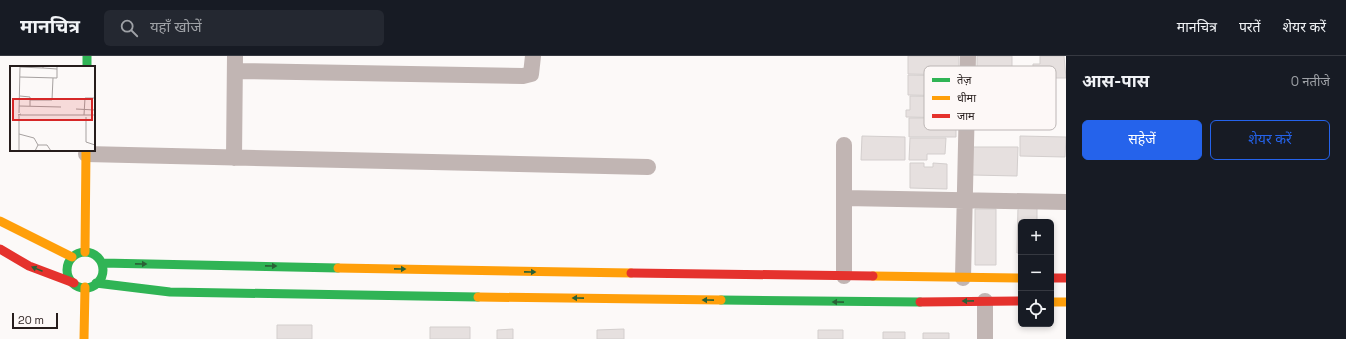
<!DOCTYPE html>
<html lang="hi">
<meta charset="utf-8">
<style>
:root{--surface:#171b24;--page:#242831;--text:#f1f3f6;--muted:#9ea1a6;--line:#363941;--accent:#2563eb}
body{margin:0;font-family:"Space Grotesk","Noto Sans Devanagari",sans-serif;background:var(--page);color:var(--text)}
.controls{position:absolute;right:12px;bottom:12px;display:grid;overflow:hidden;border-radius:6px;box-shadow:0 2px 6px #0003}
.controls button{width:36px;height:36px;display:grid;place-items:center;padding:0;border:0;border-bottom:1px solid var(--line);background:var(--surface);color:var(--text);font:20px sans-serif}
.scale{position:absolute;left:12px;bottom:10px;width:46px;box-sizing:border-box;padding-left:4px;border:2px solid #261d1c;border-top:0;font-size:11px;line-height:14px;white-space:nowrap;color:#261d1c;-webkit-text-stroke:3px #fdf8f7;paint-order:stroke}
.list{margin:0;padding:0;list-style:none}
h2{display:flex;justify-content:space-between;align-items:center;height:52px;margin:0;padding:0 16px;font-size:17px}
h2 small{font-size:13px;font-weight:400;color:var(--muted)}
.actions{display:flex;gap:8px;padding:12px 16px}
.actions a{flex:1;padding:9px 0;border:1px solid var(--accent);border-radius:6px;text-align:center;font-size:14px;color:var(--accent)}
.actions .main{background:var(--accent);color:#fff}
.icon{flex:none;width:22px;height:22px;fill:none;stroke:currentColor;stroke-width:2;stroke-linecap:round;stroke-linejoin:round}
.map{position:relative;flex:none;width:1066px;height:283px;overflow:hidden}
header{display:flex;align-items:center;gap:24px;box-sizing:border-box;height:56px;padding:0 20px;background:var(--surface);border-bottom:1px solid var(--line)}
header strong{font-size:19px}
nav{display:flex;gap:22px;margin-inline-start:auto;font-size:14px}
.search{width:280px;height:36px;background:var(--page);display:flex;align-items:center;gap:10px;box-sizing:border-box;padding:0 14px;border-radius:6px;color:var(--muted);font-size:15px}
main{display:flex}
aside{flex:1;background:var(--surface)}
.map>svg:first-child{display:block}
</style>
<header>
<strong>मानचित्र</strong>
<div class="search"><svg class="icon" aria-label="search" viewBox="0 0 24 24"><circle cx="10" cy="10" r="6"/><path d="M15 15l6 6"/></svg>यहाँ खोजें</div>
<nav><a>मानचित्र</a><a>परतें</a><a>शेयर करें</a></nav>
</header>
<main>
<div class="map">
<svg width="1066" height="283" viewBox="0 0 1066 283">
<rect width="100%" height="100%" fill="#fcf9f8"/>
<!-- building -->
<path fill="#e6e0df" stroke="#d3cecd" d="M908,0H959V19L908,18Z
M977,0H1012V11H1028V20L977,19Z
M1040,0H1064L1066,22H1033V8H1040Z
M908,19L956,20V40L908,39Z
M910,40L958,41V62L906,61V54H910Z
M909,62H956V81H909Z
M862,80L905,81V104H861Z
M1020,80L1066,81L1065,101L1020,100Z
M910,82H946L945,98H927V104H909Z
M973,91H1018L1017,120L972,119Z
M910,107H924V111H933V107L947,108V133L910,132Z
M1018,150H1037V166H1021V197H1017Z
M975,153H996V209H975Z
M277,269H312V283H277Z
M430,271H470V283H430Z
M513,273V283H497V274Z
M624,273V283H597V274Z
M818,274H843V283H818Z
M883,276H905V283H883Z
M923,277H949V283H923Z"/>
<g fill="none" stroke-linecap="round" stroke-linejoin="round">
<!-- street -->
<path stroke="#c1b5b3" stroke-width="16" d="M235,15L523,20L531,18L533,0
M844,89V220
M86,98L648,111
M234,102L235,0
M845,142L1066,146
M963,222L968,0
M985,283V245"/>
<!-- fast -->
<path stroke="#30b455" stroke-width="9" d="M87,0V11
M67 214a18 18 0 1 1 36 0a18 18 0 1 1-36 0Z
M102,207L338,212
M96,227L170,236L478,241
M721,244L920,246"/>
<!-- slow -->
<path stroke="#ff9f0a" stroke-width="9" d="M0,165L72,201
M85,196L86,94
M338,212L631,217
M873,220L1021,222
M478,241L721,244
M1051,246H1066
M84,283L85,231"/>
<!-- jam -->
<path stroke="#e5322d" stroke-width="9" d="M0,193L29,210L74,227
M631,217L873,220
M1051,222H1066
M920,246L1021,245"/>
</g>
<!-- one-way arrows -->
<defs><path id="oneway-solid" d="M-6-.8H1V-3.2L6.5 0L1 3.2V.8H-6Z"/></defs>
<g fill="#2a6136">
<use href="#oneway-solid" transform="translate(141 208) rotate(1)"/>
<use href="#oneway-solid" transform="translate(271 210) rotate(1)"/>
<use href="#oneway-solid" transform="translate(37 213) rotate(-158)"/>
<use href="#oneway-solid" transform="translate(400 213) rotate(1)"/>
<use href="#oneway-solid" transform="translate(530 216) rotate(1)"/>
<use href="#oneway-solid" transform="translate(578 242) rotate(-179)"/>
<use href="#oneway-solid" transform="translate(708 244) rotate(-179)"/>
<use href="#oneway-solid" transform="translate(968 245) rotate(179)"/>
<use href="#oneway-solid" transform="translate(838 246) rotate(-179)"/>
</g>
<!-- overview -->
<g transform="translate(10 10)">
<rect width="85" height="85" fill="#fcf9f8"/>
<path fill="none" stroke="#a6a1a0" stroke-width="1" d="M33,0V2L47,3M67,0H82M10,1L33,2M10,11L47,12V0M10,30L20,31V40M20,34H42L43,12M9,40L51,41M66,43L85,44M9,47L10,0M11,48L8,49H85M74,49L75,32H85M76,51V76L85,79M9,68L24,72L28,79M9,85V50M25,85L28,79H37L41,85"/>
<path fill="#d62828" fill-opacity="0.15" stroke="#d62828" stroke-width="2" d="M3,33H82V54H3Z"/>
<rect width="85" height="85" fill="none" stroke="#261d1c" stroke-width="2"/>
</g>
<!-- legend -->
<rect x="924" y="10" width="132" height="64" rx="6" fill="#fdf8f7" stroke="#bcb6b5" stroke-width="1"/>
<rect x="932" y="22" width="18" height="4" fill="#30b455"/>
<rect x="932" y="40" width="18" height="4" fill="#ff9f0a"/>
<rect x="932" y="58" width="18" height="4" fill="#e5322d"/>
<g font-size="11" fill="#261d1c">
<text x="957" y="28">तेज़</text>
<text x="957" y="46">धीमा</text>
<text x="957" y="64">जाम</text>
</g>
</svg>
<div class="controls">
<button>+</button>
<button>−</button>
<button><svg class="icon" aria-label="locate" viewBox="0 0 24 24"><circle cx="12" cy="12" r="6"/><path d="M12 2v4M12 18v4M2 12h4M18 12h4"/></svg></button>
</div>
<div class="scale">20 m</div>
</div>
<aside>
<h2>आस-पास<small>0 नतीजे</small></h2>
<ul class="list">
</ul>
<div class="actions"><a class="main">सहेजें</a><a>शेयर करें</a></div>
</aside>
</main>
